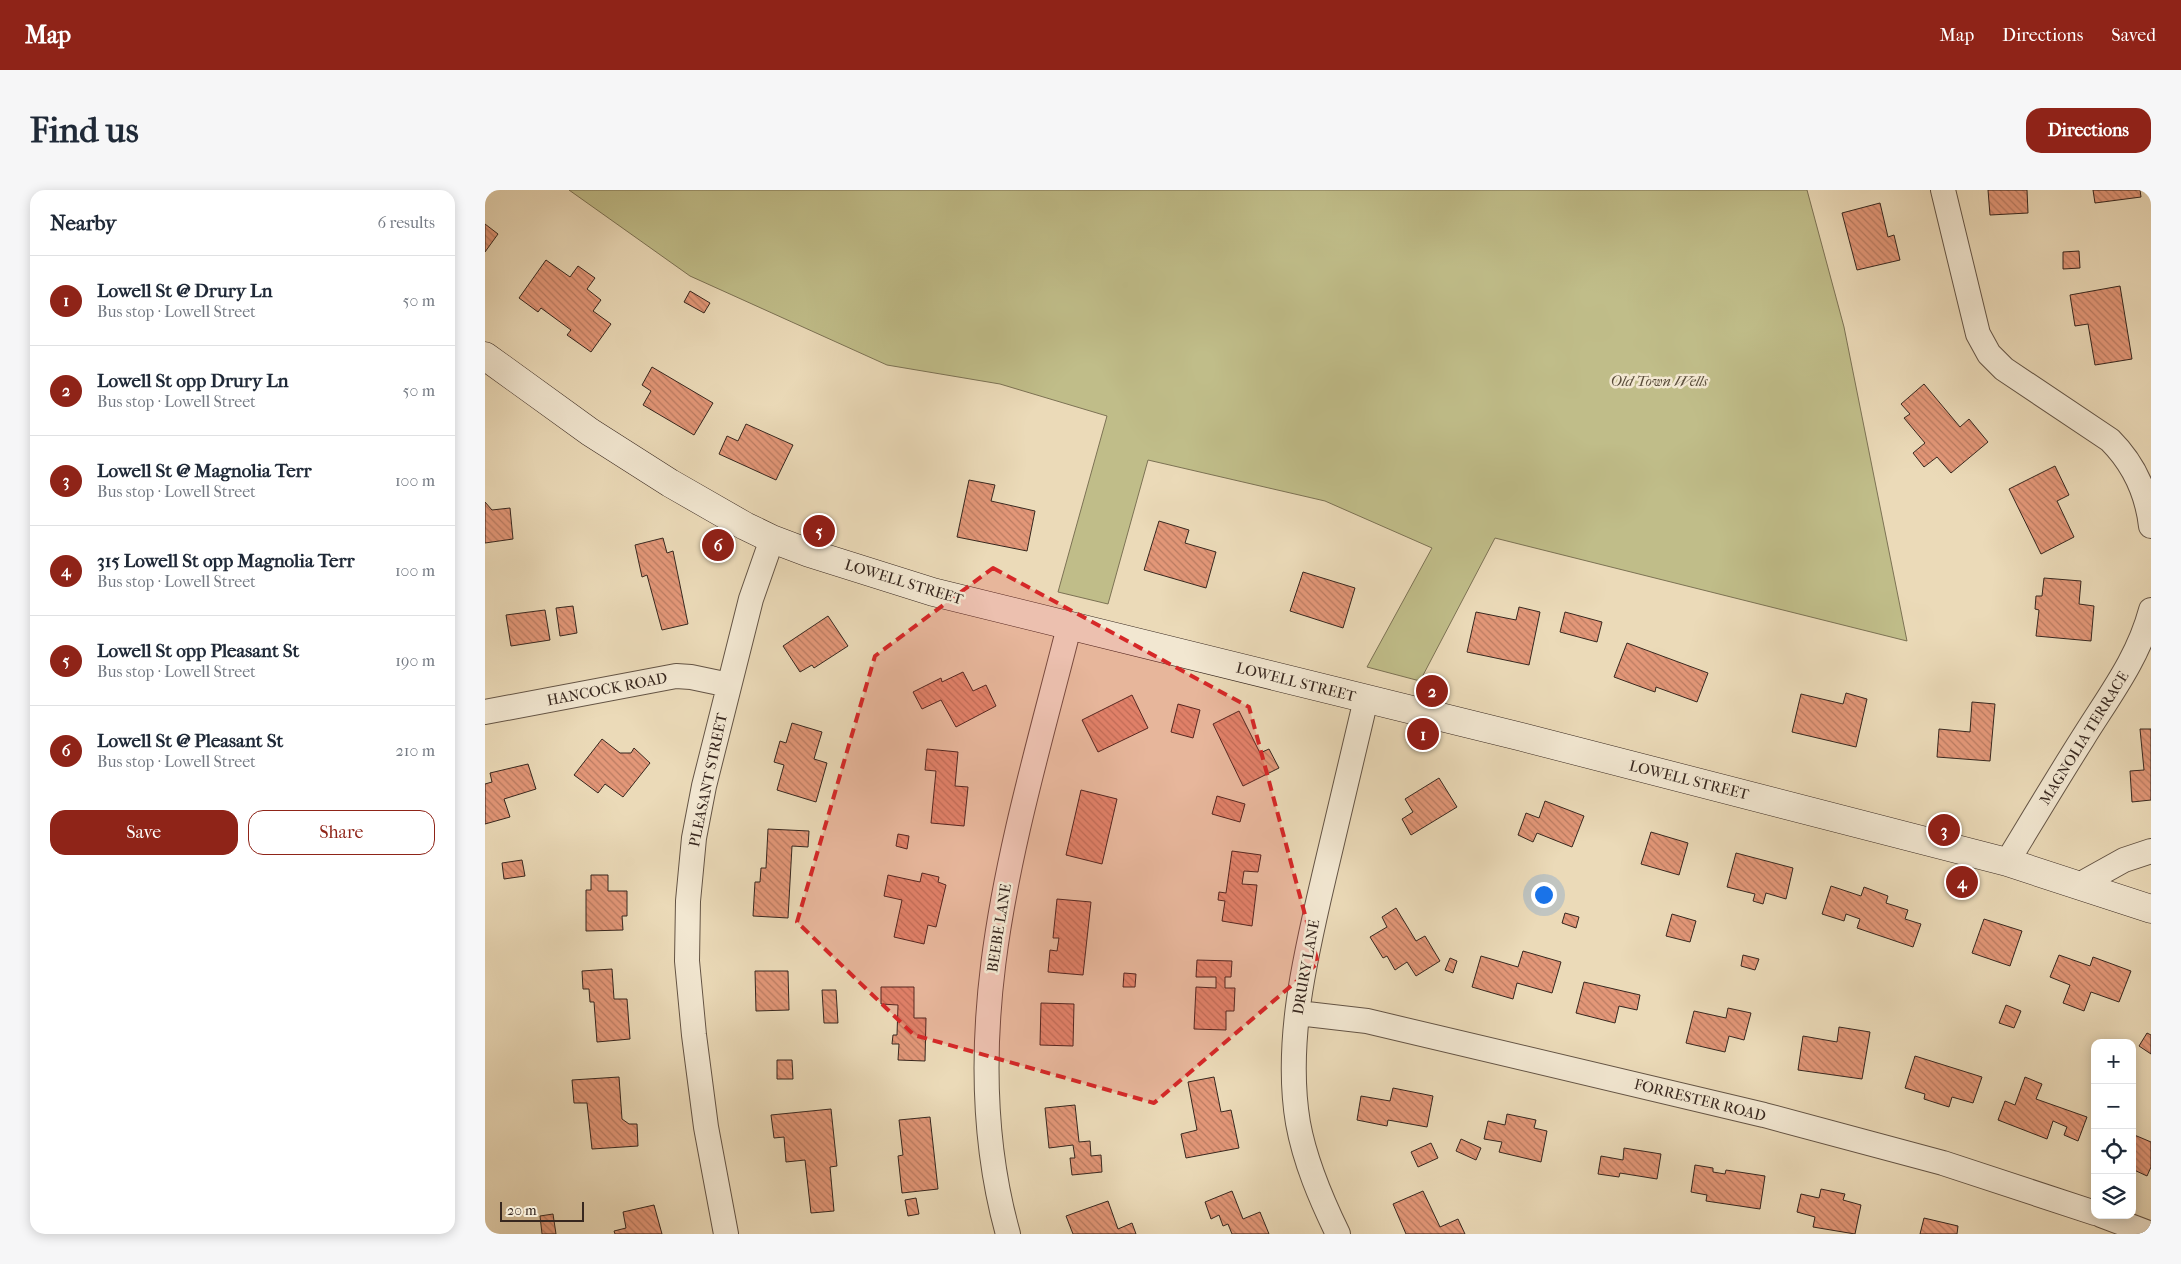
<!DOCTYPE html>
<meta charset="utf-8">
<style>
:root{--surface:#fff;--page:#f6f6f7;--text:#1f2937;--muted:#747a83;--line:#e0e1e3;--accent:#8f2418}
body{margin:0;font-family:"IM FELL French Canon",serif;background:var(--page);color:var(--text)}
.controls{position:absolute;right:15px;bottom:15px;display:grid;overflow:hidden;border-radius:10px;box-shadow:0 2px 12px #0003}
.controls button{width:45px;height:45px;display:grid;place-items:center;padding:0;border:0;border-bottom:1px solid var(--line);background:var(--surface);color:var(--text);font:25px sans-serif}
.scale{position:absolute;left:15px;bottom:12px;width:84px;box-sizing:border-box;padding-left:5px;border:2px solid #37271f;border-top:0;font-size:14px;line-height:18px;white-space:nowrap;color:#37271f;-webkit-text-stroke:4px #f2e7d1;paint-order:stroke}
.you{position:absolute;left:1058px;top:704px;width:18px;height:18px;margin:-12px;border:4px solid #fff;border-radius:50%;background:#1a73e8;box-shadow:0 0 0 8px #1a73e833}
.badge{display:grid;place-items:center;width:32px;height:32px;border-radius:50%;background:var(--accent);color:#fff;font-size:16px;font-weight:700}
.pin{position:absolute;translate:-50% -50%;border:2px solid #fff;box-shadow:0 1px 5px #0006}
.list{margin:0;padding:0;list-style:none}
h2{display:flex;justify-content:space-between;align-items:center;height:65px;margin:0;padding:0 20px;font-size:21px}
h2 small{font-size:16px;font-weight:400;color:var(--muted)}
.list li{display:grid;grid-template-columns:32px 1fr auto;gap:15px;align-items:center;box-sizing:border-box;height:90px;padding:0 20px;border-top:1px solid var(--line)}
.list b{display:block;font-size:19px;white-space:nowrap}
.list p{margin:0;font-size:16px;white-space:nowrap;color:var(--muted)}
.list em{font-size:16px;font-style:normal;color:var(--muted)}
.actions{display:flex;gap:10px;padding:15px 20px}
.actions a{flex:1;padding:11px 0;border:1px solid var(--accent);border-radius:15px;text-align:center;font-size:18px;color:var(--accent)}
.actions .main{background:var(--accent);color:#fff}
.icon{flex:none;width:28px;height:28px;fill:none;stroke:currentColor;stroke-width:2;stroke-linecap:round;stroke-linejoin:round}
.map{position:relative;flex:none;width:1666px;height:1044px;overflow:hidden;border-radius:15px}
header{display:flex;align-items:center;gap:30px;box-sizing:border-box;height:70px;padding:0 25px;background:var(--accent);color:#fff}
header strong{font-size:24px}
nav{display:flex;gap:28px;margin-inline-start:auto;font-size:18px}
.intro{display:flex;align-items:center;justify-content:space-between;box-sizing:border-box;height:120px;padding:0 30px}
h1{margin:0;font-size:35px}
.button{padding:12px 22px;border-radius:15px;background:var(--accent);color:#fff;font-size:18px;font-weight:700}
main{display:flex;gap:30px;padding:0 30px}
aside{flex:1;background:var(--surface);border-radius:15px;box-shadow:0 2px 12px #0003}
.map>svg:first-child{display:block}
</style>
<header>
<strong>Map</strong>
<nav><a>Map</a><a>Directions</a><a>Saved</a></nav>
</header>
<div class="intro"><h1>Find us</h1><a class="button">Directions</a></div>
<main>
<aside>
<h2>Nearby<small>6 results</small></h2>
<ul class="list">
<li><span class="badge">1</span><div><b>Lowell St @ Drury Ln</b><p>Bus stop · Lowell Street</p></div><em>50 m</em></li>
<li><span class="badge">2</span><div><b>Lowell St opp Drury Ln</b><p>Bus stop · Lowell Street</p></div><em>50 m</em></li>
<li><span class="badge">3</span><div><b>Lowell St @ Magnolia Terr</b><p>Bus stop · Lowell Street</p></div><em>100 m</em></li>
<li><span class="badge">4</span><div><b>315 Lowell St opp Magnolia Terr</b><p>Bus stop · Lowell Street</p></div><em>100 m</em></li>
<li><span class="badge">5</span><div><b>Lowell St opp Pleasant St</b><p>Bus stop · Lowell Street</p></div><em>190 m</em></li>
<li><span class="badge">6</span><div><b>Lowell St @ Pleasant St</b><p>Bus stop · Lowell Street</p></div><em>210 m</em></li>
</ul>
<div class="actions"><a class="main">Save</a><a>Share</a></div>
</aside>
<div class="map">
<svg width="1666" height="1044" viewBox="0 0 1666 1044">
<defs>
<pattern id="building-back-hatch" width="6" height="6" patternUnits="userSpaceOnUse" patternTransform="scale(1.25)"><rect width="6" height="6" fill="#e39778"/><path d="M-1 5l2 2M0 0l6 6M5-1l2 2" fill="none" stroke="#b97b62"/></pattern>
</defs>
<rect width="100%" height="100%" fill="#ebdab8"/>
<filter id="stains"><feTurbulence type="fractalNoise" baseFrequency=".004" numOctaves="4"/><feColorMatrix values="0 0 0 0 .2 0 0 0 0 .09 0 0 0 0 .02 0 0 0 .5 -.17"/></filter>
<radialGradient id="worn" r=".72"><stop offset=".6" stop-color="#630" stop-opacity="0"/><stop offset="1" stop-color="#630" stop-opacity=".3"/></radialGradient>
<!-- green -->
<path fill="#c0bd89" stroke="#7c7254" d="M84,0H1322L1359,137L1422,451L1010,348L935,491L882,477L947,358L840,311L663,270L623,414L573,402L622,226L515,194L402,175L205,86Z"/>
<!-- building -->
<path fill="url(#building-back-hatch)" stroke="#37271f" d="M1503,0H1542L1543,23L1505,25Z
M1608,0H1655L1656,7L1610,13Z
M1395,13L1403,47L1409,45L1415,70L1372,80L1357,23Z
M0,34L13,44L0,62Z
M1594,61L1595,78L1578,79V62Z
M61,70L85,87L93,76L110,88L102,99L116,110L108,121L126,134L106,162L82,145L86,140L56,118L53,122L34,108Z
M1635,96L1647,169L1610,175L1603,134L1590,136L1585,105Z
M205,101L225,113L219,123L199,112Z
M167,177L228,213L209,245L158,215L166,201L157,195Z
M1439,194L1475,237L1484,229L1503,252L1466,283L1452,267L1439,277L1428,263L1440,253L1419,228L1425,224L1416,214Z
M261,234L308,255L291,290L234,264L242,246L253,251Z
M1570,276L1584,305L1572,311L1589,347L1556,364L1524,299Z
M484,290L510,295L506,311L550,321L542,361L472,347Z
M0,312L7,320L25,318L28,349L0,353Z
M674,331L704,340L700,353L731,362L721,398L659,380Z
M178,348L182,363L188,361L203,434L177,440L162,385L157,387L150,355Z
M818,382L870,398L858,438L805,421Z
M1559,388L1596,391L1594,414L1609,416L1606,451L1551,446L1554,420L1550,419L1551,406H1557Z
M88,416L92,443L75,446L71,418Z
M1034,417L1055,422L1044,475L982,462L991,422L1031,430Z
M60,420L65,450L26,456L21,425Z
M1080,422L1117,432L1112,452L1075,442Z
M343,426L363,456L329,478L327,475L315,482L298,456Z
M1142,453L1223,483L1212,512L1171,497L1170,502L1129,487Z
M478,482L488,501L501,495L511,516L471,537L456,510L437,519L428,502L456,488L457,492Z
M1361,503L1382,509L1371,557L1307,542L1316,504L1358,514Z
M647,505L663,538L613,562L597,530Z
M1487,512L1510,514L1505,571L1452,567L1454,539L1485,542Z
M693,514L715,520L708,548L686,542Z
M754,521L775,563L784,559L794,578L758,596L728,534Z
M307,533L337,542L329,569L342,573L331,612L292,600L299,575L289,572L295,551L301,553Z
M1655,539H1666V610L1647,612L1645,581L1659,580Z
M117,549L135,563H146L149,558L165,573L138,607L120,594L113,603L89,585Z
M442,559L473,562L470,596L483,597L479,636L446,633L451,581L440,580Z
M43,574L51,599L19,609L25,627L0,634V594L7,592L5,583Z
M954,588L972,617L926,645L917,629L928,622L920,609Z
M596,600L632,609L617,674L581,665Z
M732,606L760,614L755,632L727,624Z
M1060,611L1099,626L1087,657L1052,643L1048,652L1033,645L1041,623L1054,628Z
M283,639L324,641L323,657L307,656L303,728L268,726L270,692H275L276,678H281Z
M1166,642L1203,653L1194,685L1156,674Z
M413,644L424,646L422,659L411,656Z
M747,661L776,665L773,682L759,681L757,694L772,695L767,736L737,731L740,711L733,710L734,702L741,703Z
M1251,663L1308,678L1301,709L1281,703L1278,714L1268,711L1270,704L1242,697Z
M37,670L40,686L19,689L17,673Z
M437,683L454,687L453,692L461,695L451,737L443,735L439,754L409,747L417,710L399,706L403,685L435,692Z
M106,685H123V701H142V726H137L138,740L101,741V700H106Z
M1346,696L1376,706L1379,697L1403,706L1401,713L1423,720L1420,729L1436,734L1428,757L1372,738L1375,729L1361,724L1359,731L1337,724Z
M572,709L606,712L598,785L563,782L565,760L572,761L574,748H568Z
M911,718L931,751L940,746L955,771L931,786L922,772L910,780L902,766L898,768L885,747L902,737L897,727Z
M1080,723L1094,727L1091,738L1077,733Z
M1187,724L1211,731L1205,752L1181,746Z
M1499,729L1537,741L1525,776L1487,763Z
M1038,761L1076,772L1067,803L1032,793L1028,809L987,797L996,766L1033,777Z
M1258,765L1274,769L1270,780L1256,776Z
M1574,765L1605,776L1608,767L1646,781L1634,812L1606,802L1599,821L1578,813L1585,795L1565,787Z
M965,768L972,771L968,783L960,780Z
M712,770L747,771L746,787H740V798H750L749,821H741V840L709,839L711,797L731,798V787H711Z
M127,779L129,809H142L145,849L112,852L109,812H105L104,799H98L97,781Z
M270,781H303L304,820L271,821Z
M639,783L651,784L650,797H638Z
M1099,792L1155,805L1152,820L1134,816L1130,833L1091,823Z
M396,797H429V828H441L440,871L413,870L414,854H407L408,845H412L413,815L396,814Z
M337,800H351L353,833H339Z
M556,813L589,814L588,856L555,855Z
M1521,815L1536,821L1529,838L1514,833Z
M1243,818L1266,823L1259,850L1244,846L1240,862L1201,853L1209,821L1241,828Z
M1354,837L1385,842L1377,889L1313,880L1318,846L1352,852Z
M1662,843L1666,845V864L1654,856Z
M1430,866L1497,887L1488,913L1467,907L1464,917L1439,909L1440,904L1420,898Z
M292,870H307L308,889H292Z
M134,887L137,929L144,934H152L153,956L107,959L102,913H89L87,890Z
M729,887L736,922L746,920L754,958L701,968L696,944L712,940L703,892Z
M1540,887L1557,894L1551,909L1602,927L1593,951L1579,945L1582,937L1568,931L1562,949L1513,930L1520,911L1530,915Z
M908,898L948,906L942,937L903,930L902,936L872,930L876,906L905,911Z
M590,915L594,952L605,951L606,966L616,965L617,982L587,985L585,968H590L588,955L564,958L560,918Z
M346,919L352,976L345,977L349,1021L326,1023L320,970L301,972L299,947L289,948L286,925Z
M1022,924L1051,930L1049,938L1062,941L1056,972L1014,962L1017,952L999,949L1003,931L1020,935Z
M445,927L453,999L417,1003L413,966L418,965L414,930Z
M1647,944L1666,952V977L1662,986L1647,979Z
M976,949L996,958L991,970L971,961Z
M946,953L953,968L933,977L926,962Z
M1139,958L1176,964L1172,989L1135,983L1134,987L1113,984L1116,966L1138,970Z
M1210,975L1228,978V982L1240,984L1241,980L1280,986L1275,1019L1221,1011L1222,1005L1206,1002Z
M1336,999L1360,1004L1358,1010L1376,1015L1370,1044L1328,1037L1330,1027L1312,1022L1316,1004L1334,1008Z
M747,1001L758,1029L775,1022L784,1044H747L743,1034L738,1036L734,1025L726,1029L720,1012Z
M938,1001L955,1037L973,1029L980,1044H921L908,1014Z
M431,1008L434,1024L423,1026L420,1010Z
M623,1011L633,1039L647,1033L651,1044H588L581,1026Z
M169,1015L177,1044H130L129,1041L141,1038L138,1022Z
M68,1024L71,1044H57L55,1026Z
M1439,1028L1473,1036L1472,1044H1435Z"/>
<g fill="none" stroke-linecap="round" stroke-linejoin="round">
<!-- minor casing -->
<g stroke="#645445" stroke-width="26">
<path id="minor" d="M1458,0L1493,144L1504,164L1519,179L1625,250C1649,274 1662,302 1666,336
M0,522L191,486L206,487L244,495
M1522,672C1547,631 1572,589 1598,548C1624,506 1653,469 1666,420
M1594,695L1639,670L1666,661
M813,823L882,831L1279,925L1458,973L1610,1023
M1616,1025L1666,1044
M241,1044L221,937L209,845L202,771L203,711L209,648L219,596L266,409L287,349
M523,1044C466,840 534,635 584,437
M853,1044C836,1009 820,972 813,933C799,850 822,759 841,678C854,622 868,565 881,509"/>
</g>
<!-- secondary casing -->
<g stroke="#37271f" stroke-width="29">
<path id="secondary" d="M0,166L105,242L185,293L260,336L287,349L324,363L448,402L1037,547L1522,672L1666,719"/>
</g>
<!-- minor -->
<use href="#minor" stroke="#f2e7d1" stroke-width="24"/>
<!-- secondary -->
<use href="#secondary" stroke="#f2e7d1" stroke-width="28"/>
</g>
<!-- marked area -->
<path fill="#d62828" fill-opacity="0.2" stroke="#d62828" stroke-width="4" stroke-dasharray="10 6" stroke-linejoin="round" d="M508,378L764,517L833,773L669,913L429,845L312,732L390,466Z"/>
<g text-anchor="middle" stroke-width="5" stroke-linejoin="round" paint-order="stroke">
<!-- park labels -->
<g font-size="15" font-style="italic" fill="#594c3a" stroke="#f2e7d1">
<text x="1174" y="196">Old Town Wells</text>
</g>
<!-- street labels -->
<g font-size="15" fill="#37271f" stroke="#f2e7d1">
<text transform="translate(419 392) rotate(17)" y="5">LOWELL STREET</text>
<text transform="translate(811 492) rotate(14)" y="5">LOWELL STREET</text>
<text transform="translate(122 499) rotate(-11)" y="5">HANCOCK ROAD</text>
<text transform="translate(1599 548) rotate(-58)" y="5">MAGNOLIA TERRACE</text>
<text transform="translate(223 590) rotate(-78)" y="5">PLEASANT STREET</text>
<text transform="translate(1204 590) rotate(14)" y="5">LOWELL STREET</text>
<text transform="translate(514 738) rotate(-81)" y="5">BEEBE LANE</text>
<text transform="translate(821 777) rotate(-80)" y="5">DRURY LANE</text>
<text transform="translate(1215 910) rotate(14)" y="5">FORRESTER ROAD</text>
</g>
</g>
<rect width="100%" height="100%" filter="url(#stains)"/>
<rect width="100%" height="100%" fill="url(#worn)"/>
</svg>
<div class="controls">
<button>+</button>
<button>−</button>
<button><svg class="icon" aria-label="locate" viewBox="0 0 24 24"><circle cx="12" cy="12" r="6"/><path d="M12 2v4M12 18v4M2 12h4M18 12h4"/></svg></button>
<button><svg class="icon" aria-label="layers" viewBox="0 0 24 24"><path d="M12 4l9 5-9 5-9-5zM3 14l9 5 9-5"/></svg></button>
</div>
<div class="scale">20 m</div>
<div class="you"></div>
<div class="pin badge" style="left:938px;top:544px">1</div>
<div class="pin badge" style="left:947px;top:501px">2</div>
<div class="pin badge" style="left:1459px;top:640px">3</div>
<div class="pin badge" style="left:1477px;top:692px">4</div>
<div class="pin badge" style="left:334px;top:341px">5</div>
<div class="pin badge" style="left:233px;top:355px">6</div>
</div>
</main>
